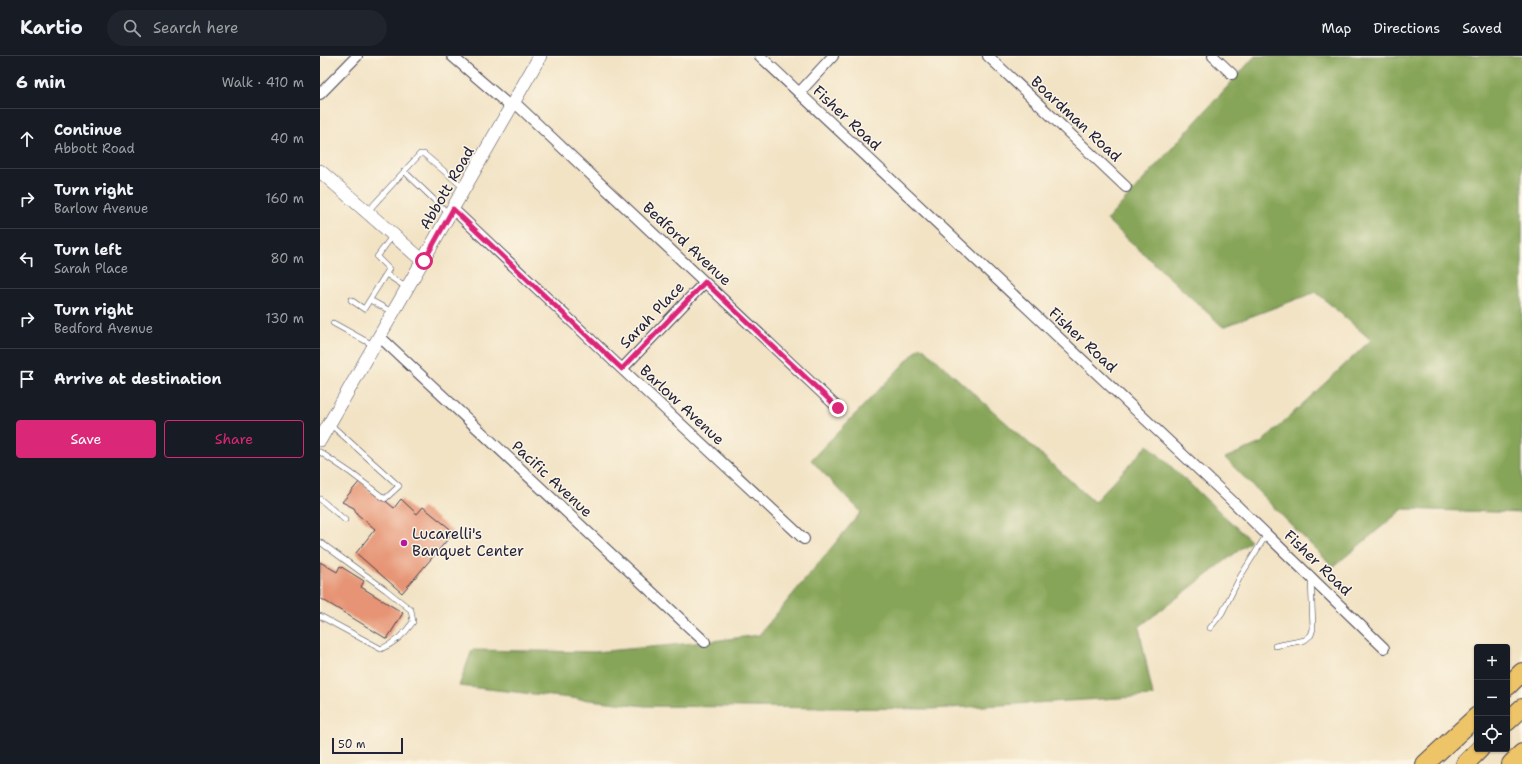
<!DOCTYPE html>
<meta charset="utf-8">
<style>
:root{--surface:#171b24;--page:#20242c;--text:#f1f3f6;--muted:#9ea1a6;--line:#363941;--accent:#db2777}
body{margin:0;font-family:"Shantell Sans",sans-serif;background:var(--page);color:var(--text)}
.controls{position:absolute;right:12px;bottom:12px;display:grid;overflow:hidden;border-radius:4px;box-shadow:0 1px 3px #0004}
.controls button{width:36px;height:36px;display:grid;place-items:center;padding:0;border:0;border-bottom:1px solid var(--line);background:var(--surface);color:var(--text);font:20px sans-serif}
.scale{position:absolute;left:12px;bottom:10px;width:71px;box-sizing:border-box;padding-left:4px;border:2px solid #22223b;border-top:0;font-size:11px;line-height:14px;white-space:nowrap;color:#22223b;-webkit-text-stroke:3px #fcf5e5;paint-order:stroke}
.stop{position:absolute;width:12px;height:12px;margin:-9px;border:3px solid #db2777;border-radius:50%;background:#fff}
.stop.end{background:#db2777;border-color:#fff;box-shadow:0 1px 4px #0008}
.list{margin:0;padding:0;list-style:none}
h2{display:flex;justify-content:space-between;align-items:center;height:52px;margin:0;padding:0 16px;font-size:17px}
h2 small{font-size:13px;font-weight:400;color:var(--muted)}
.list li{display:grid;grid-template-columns:26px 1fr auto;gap:12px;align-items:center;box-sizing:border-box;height:60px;padding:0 16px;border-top:1px solid var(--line)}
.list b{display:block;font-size:15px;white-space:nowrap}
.list p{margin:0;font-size:13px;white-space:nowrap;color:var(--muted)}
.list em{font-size:13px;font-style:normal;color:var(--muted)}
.actions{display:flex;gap:8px;padding:12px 16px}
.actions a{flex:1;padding:9px 0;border:1px solid var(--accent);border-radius:4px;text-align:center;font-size:14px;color:var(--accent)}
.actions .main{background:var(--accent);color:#fff}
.icon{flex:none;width:22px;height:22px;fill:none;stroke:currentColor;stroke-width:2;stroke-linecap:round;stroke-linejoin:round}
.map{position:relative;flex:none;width:1202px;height:708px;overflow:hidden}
header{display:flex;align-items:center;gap:24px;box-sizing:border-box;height:56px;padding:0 20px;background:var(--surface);border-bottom:1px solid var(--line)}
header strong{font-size:19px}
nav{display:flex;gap:22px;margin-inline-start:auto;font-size:14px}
.search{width:280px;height:36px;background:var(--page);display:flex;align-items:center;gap:10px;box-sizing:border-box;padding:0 14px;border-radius:22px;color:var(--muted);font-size:15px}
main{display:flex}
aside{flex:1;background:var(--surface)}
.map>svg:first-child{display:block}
</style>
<header>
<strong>Kartio</strong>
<div class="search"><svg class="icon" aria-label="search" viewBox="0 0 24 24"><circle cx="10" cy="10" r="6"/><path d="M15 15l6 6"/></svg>Search here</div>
<nav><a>Map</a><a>Directions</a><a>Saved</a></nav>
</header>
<main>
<aside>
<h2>6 min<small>Walk · 410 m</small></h2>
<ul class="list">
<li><svg class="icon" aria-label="ahead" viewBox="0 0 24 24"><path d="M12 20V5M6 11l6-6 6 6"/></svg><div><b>Continue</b><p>Abbott Road</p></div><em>40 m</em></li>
<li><svg class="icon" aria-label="right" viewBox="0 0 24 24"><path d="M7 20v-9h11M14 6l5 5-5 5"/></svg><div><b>Turn right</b><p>Barlow Avenue</p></div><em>160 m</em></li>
<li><svg class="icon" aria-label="left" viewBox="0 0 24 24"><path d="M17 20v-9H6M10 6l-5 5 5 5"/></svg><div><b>Turn left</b><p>Sarah Place</p></div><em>80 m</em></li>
<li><svg class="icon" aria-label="right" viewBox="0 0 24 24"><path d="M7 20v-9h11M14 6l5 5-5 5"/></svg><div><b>Turn right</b><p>Bedford Avenue</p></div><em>130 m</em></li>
<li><svg class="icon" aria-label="arrive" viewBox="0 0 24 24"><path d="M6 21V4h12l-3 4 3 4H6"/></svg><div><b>Arrive at destination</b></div></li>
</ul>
<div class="actions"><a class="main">Save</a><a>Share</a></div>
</aside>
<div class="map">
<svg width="1202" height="708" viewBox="0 0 1202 708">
<rect width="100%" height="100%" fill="#fcf5e5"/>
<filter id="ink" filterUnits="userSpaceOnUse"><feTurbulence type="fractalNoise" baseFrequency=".025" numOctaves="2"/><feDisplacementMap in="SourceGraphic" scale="8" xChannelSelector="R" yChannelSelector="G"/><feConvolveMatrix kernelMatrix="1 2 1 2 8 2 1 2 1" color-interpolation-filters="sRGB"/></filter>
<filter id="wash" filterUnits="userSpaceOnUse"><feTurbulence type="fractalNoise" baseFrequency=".012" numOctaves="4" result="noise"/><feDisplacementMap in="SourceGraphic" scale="16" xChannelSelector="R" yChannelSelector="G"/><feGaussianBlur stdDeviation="0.9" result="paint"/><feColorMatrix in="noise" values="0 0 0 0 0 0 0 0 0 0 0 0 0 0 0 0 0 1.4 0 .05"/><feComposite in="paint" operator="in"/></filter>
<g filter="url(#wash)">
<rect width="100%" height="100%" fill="#f2e3c5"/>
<!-- forest -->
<path fill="#87a558" stroke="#54644a" d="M935,0H1202V457L1083,453L1013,511L905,402L941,387L1051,284L996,236L903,271L787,164Z
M601,290L774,446L828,389L931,485L819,571L833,640L612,653L325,650L139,630L152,594L275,596L385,586L439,579L541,456L491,404Z"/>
<g id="blocks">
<!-- building -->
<path fill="#e69474" d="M41,424L50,435L56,437L74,452L81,443L97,458L103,451L134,476L82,537L36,497L55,473L37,458L34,452L22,446Z
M0,506L17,516L20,510L44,525L41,531L83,557L67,583L0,542Z"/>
</g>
</g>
<g filter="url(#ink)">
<use href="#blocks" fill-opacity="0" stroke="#413f50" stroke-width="1"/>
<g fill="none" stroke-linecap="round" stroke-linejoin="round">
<!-- service casing -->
<g stroke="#413f50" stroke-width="6">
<path id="service" d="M84,115L129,158
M48,155L100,98H104L144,132
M66,218L87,232
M31,244L44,253L69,213L57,201L73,179
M50,244L72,256
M13,267L53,289
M0,396L31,417L65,443L79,430L10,368
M0,443L25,464
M0,486L66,534L91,554L93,566C84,579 75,587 61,593L0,560
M890,572L902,557L920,521L947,478
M955,590L985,584L991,579L993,573L991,522"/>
</g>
<!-- minor casing -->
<g stroke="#413f50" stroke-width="12">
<path id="minor" d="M132,0L191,51
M440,0L910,443L1064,592
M668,0L806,131
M893,0L912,18
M479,37L513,0
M0,38L37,0
M194,46L518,352
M133,153L302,313L484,483
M60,281L385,586
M302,313L385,226"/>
</g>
<!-- tertiary casing -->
<g stroke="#413f50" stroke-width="14">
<path id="tertiary" d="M0,115L103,205
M0,384L220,0"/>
</g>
<!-- motorway casing -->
<g stroke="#413f50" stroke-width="20">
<path id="motorway" d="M1187,631L1202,616
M1187,666L1202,652
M1105,708L1157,660
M1145,708L1160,693
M1191,708L1202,697"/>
</g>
<!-- service -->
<use href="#service" stroke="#fff" stroke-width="5"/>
<!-- minor -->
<use href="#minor" stroke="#fff" stroke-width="10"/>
<!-- tertiary -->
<use href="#tertiary" stroke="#fff" stroke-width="13"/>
<!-- motorway -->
<use href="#motorway" stroke="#eec469" stroke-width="18"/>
</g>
</g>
<g fill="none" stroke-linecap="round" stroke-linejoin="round" filter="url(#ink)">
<!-- route -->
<path stroke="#db2777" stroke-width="5" d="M104,205L133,153L302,313L385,226L518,352"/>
</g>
<!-- markers -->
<circle fill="#b5179e" stroke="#fcf5e5" stroke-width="1.5" cx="84" cy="487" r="4"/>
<g text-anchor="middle" stroke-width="3" stroke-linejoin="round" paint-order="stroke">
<!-- street labels -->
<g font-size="15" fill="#22223b" stroke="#fcf5e5">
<text transform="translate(527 62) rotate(43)" y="5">Fisher Road</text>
<text transform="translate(756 63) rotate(43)" y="5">Boardman Road</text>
<text transform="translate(127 132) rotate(-60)" y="5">Abbott Road</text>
<text transform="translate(367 188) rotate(43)" y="5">Bedford Avenue</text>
<text transform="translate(332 259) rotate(-46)" y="5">Sarah Place</text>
<text transform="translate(763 284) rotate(43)" y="5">Fisher Road</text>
<text transform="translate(362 349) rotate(43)" y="5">Barlow Avenue</text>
<text transform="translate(232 423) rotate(43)" y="5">Pacific Avenue</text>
<text transform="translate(998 507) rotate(44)" y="5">Fisher Road</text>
</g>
<!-- poi labels -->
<g font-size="15" fill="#22223b" stroke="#fcf5e5" text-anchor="start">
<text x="92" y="483">Lucarelli's<tspan x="92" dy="17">Banquet Center</tspan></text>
</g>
</g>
</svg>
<div class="controls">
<button>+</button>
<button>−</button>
<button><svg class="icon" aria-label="locate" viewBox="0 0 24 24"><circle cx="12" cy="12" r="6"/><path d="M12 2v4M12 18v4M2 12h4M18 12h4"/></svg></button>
</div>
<div class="scale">50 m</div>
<div class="stop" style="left:104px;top:205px"></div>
<div class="stop end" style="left:518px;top:352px"></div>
</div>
</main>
